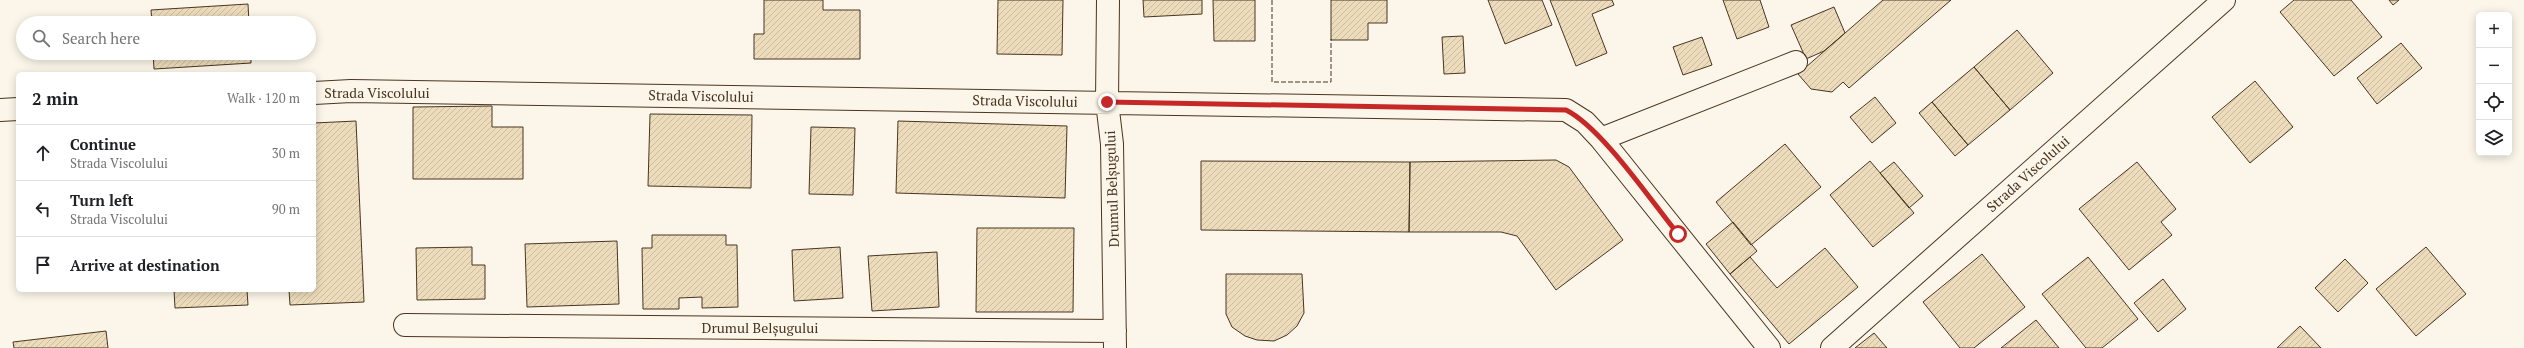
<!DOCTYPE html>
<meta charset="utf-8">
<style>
:root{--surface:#fff;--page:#f2f2f2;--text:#202124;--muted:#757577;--line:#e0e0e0}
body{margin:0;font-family:"PT Serif",serif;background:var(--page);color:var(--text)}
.controls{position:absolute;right:12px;top:12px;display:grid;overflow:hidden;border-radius:6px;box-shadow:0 2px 10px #0003}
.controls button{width:36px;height:36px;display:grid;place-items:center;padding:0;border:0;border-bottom:1px solid var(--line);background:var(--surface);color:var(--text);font:20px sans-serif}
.stop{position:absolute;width:12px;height:12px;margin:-9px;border:3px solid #c62828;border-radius:50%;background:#fff}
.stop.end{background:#c62828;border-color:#fff;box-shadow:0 1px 4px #0008}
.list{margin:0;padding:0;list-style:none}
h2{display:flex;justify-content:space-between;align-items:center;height:52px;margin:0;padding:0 16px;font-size:17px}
h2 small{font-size:13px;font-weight:400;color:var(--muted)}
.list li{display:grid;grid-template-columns:26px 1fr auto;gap:12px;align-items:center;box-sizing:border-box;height:56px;padding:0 16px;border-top:1px solid var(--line)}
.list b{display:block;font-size:15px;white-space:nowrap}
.list p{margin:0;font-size:13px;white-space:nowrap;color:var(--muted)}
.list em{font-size:13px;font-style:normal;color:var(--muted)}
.icon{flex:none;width:22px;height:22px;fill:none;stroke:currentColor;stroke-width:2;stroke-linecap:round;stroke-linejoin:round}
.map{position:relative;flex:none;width:2524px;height:348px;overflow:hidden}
.search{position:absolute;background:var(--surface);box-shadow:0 2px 10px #0003;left:16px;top:16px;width:300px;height:44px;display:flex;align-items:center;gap:10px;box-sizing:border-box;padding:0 14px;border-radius:22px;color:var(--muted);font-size:15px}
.panel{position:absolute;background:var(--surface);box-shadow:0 2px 10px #0003;left:16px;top:72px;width:300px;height:220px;border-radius:6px}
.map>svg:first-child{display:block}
</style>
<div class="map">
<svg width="2524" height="348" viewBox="0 0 2524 348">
<defs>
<pattern id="building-hatch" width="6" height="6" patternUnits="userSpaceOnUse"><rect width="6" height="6" fill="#ecdcbc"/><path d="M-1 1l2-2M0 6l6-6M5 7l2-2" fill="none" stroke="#ccbda1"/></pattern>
</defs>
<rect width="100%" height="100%" fill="#fbf6e9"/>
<!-- building -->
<path fill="url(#building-hatch)" stroke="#4a3520" d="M764,0H823V10H860V59H754V34H764Z
M998,0H1063L1062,55L997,54Z
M1143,0H1202V14L1144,17Z
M1213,0H1255V41H1214Z
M1331,0H1387V23H1368V40H1331Z
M1488,0H1542L1552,25L1505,44Z
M1550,0H1612L1614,5L1592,14L1607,53L1576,66Z
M1723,0H1760L1769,27L1737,39Z
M1883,0H1951L1849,88L1843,82L1832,92L1811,89L1798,74Z
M2294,0H2351L2382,37L2334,76L2280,12Z
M2389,0H2399L2393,5Z
M248,4L249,23H152L151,10Z
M1834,7L1845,33L1824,51L1806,59L1791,25Z
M2017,30L2053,73L2010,110L1974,67Z
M1463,36L1465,73L1444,74L1442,37Z
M1702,37L1712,65L1683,75L1673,47Z
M2401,43L2422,68L2377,104L2357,78Z
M153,53H251V63L154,69Z
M1974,67L2010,110L1968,145L1932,102Z
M2255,81L2293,127L2250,163L2212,117Z
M1875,97L1896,123L1872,143L1850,117Z
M1932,102L1968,145L1955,156L1919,113Z
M492,106V127H523V179H413V107Z
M650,114L752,115L751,188L648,186Z
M356,121L364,302L290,305L289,290H314V123Z
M898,121L1067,126L1065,198L896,193Z
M811,127L855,128L853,195L809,194Z
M1785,144L1821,187L1751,245L1716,202Z
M1556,160L1569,167L1623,240L1556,290L1517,236L1501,232H1409L1410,162Z
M1201,161L1410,162L1409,232L1201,230Z
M1870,161L1914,213L1873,247L1830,195Z
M1894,162L1923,196L1909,208L1880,173Z
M2137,162L2176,209L2161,222L2172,235L2129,270L2079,209Z
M1733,222L1757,251L1730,274L1706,244Z
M977,228H1074L1073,312H976Z
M652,235H726V245H737L738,307L702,308V297L679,298V309H643L642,248H652Z
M617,241L619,304L527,307L525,244Z
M472,247V265H485V299L417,300L416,248Z
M840,247L843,298L794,301L792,250Z
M2426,247L2466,294L2416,336L2376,289Z
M1825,248L1858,287L1789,344L1730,274L1750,257L1777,288Z
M937,252L939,307L872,311L868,256Z
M1982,254L2025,307L1974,348H1960L1923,302Z
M2088,257L2138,319L2102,348H2086L2042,294Z
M2345,259L2368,283L2338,312L2315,288Z
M1226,274H1302L1304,313L1297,326L1287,335L1274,341L1257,340L1245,336L1232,327L1226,314Z
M2163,279L2186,309L2158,332L2134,303Z
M174,290H247L248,305L175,308Z
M2036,320L2059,348H2001Z
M2300,326L2321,348H2277Z
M106,331L108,348H14L13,342Z
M1874,333L1887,348H1855Z"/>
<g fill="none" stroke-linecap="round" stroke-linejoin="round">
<!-- minor casing -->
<g stroke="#4a3520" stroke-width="24">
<path id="minor" d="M1108,0L1107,102L1112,144L1115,348
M314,93L351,91L1566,110L1585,122L1601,139L1769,348
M0,110L18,109
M1601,139L1796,62
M405,325L1115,331
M1832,348L2224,0"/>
</g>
<!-- minor -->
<use href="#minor" stroke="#fbf6e9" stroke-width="22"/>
<!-- fence -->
<path stroke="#4a3520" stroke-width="1" stroke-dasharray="5 2" stroke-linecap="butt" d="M1272,0V82H1331V39"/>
</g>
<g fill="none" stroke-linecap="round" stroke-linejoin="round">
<!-- route -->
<path stroke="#c62828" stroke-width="5" d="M1107,102L1566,110C1602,128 1651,201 1678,234"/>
</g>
<g text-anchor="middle" stroke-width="3" stroke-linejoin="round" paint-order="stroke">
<!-- street labels -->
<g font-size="14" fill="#4a3520" stroke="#fbf6e9">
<text x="377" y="98">Strada Viscolului</text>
<text transform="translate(701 96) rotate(1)" y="5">Strada Viscolului</text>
<text transform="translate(1025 101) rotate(1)" y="5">Strada Viscolului</text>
<text transform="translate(2028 174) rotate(-42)" y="5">Strada Viscolului</text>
<text transform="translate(1112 189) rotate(-92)" y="5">Drumul Belșugului</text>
<text x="760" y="333">Drumul Belșugului</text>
</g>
</g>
</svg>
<div class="controls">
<button>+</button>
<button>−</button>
<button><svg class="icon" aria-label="locate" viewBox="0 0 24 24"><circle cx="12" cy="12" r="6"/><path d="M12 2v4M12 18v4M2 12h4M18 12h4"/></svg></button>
<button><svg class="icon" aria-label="layers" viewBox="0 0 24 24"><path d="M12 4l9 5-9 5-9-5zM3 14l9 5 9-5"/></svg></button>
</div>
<div class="stop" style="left:1678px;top:234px"></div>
<div class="stop end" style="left:1107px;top:102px"></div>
<div class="search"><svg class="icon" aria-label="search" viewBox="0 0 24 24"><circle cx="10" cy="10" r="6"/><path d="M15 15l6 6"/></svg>Search here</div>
<section class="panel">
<h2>2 min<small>Walk · 120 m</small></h2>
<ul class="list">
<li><svg class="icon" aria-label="ahead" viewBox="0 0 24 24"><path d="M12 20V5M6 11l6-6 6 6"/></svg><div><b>Continue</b><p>Strada Viscolului</p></div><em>30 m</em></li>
<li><svg class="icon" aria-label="left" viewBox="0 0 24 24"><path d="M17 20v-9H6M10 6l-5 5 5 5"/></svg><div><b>Turn left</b><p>Strada Viscolului</p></div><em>90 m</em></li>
<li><svg class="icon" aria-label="arrive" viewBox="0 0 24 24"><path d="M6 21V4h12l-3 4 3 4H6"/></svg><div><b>Arrive at destination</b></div></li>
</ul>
</section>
</div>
